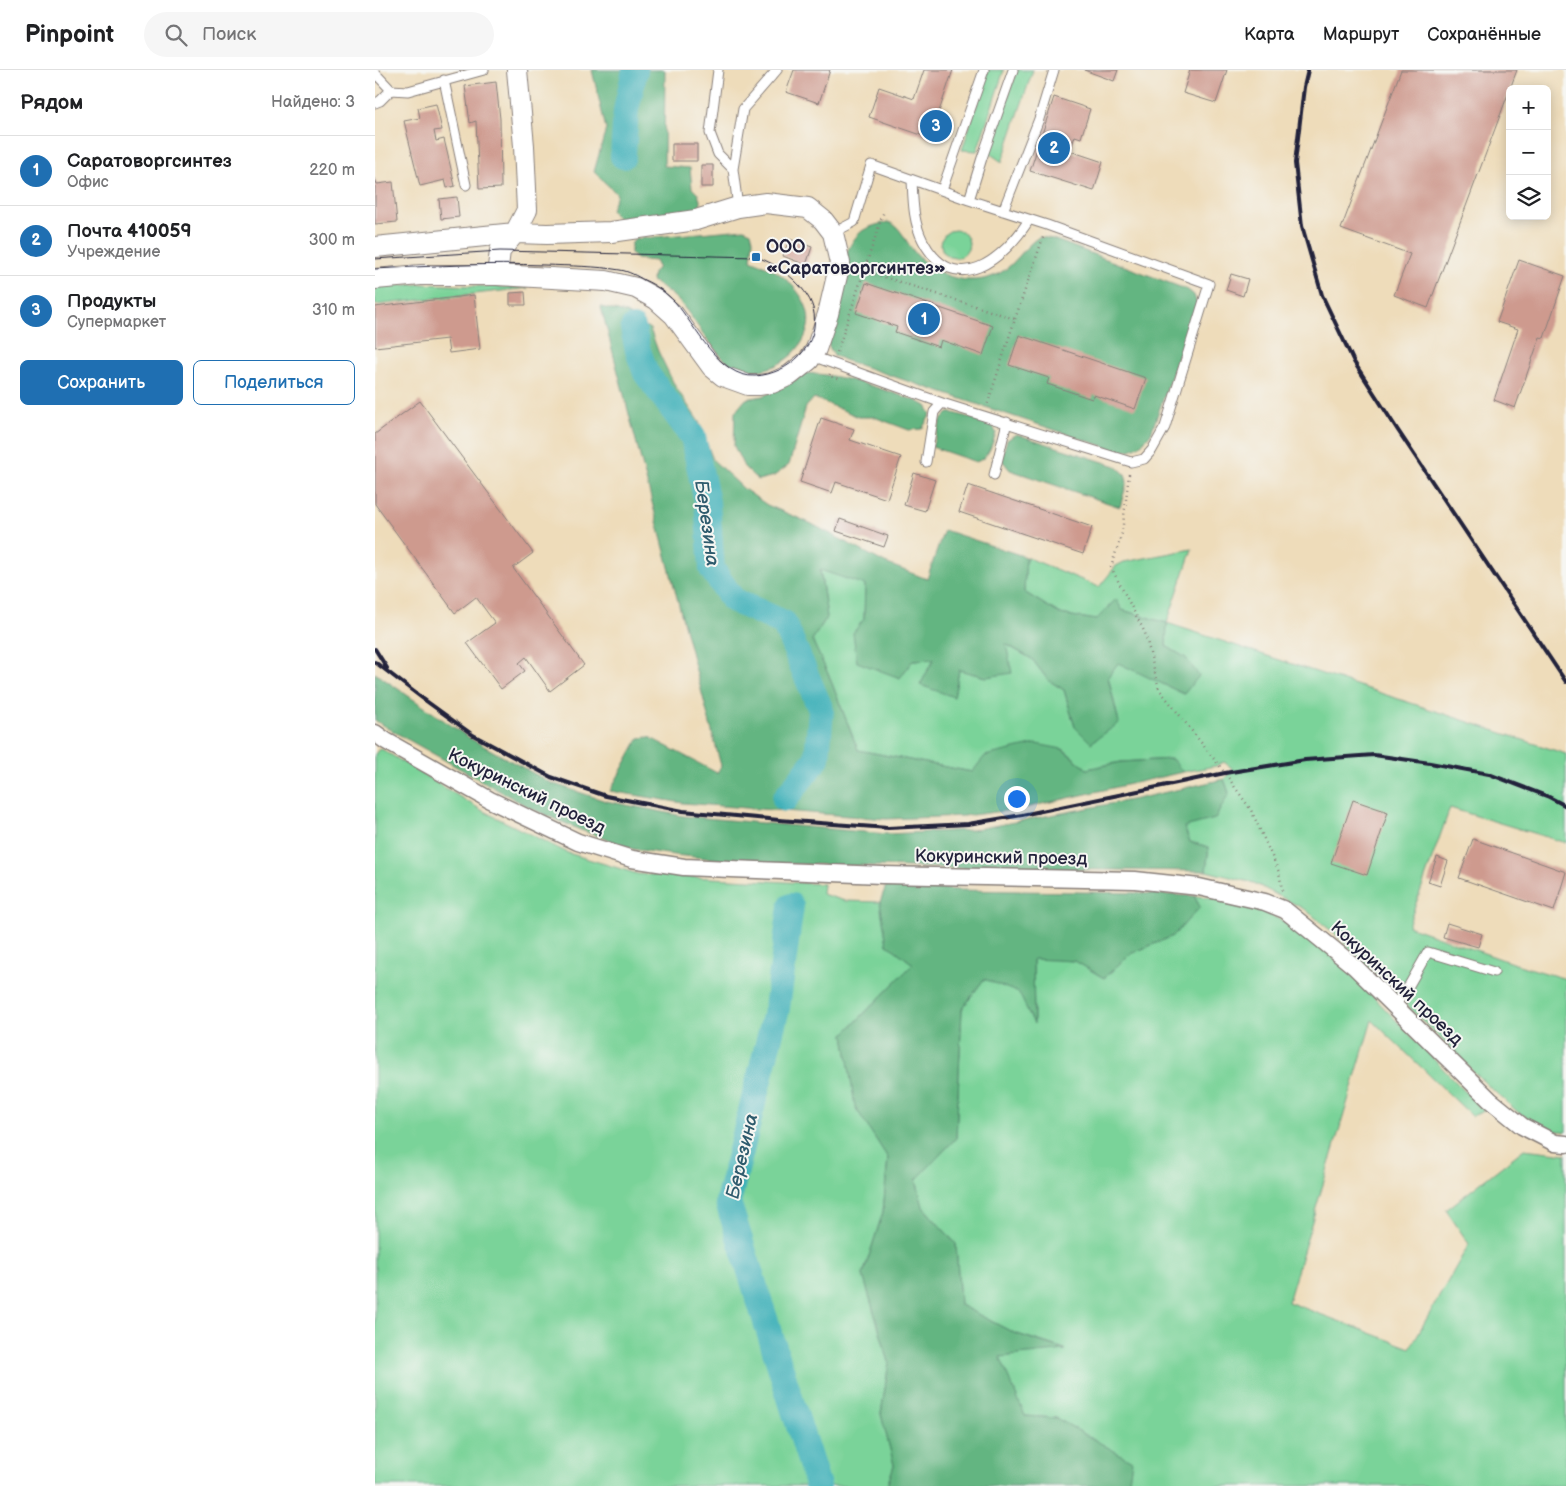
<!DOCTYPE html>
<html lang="ru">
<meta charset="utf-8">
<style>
:root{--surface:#fff;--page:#f6f6f6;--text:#202124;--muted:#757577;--line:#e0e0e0;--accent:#1f6fb2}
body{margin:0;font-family:"Balsamiq Sans",sans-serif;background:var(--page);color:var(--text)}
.controls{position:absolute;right:15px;top:15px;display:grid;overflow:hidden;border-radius:8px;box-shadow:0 2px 12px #0003}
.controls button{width:45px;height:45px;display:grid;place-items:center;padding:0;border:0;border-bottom:1px solid var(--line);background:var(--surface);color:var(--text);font:25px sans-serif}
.you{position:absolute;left:641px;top:728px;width:18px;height:18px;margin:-12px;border:4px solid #fff;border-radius:50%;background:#1a73e8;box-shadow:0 0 0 8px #1a73e833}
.badge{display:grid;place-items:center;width:32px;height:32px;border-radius:50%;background:var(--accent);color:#fff;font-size:16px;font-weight:700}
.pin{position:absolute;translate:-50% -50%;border:2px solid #fff;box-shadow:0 1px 5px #0006}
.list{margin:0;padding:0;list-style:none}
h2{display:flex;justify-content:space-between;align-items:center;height:65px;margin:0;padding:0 20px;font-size:21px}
h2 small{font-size:16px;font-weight:400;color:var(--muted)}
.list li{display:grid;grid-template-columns:32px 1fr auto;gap:15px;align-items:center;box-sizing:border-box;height:70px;padding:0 20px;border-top:1px solid var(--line)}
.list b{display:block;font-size:19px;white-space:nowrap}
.list p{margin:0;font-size:16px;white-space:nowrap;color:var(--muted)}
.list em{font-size:16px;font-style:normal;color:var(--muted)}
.actions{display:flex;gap:10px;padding:15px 20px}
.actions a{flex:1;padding:11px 0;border:1px solid var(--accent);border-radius:8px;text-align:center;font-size:18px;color:var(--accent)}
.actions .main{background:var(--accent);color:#fff}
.icon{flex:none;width:28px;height:28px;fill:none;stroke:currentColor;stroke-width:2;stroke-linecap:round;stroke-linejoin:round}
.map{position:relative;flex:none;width:1191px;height:1416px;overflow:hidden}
header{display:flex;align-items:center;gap:30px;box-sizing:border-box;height:70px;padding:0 25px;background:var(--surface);border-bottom:1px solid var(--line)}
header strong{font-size:24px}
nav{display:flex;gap:28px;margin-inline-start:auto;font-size:18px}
.search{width:350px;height:45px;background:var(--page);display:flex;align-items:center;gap:12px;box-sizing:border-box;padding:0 18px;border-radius:28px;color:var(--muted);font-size:19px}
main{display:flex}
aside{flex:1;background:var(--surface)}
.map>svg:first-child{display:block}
</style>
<header>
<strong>Pinpoint</strong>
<div class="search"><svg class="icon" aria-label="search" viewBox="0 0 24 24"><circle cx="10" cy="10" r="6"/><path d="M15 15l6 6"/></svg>Поиск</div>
<nav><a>Карта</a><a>Маршрут</a><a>Сохранённые</a></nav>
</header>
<main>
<aside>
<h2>Рядом<small>Найдено: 3</small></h2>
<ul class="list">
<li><span class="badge">1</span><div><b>Саратоворгсинтез</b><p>Офис</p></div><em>220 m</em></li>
<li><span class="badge">2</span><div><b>Почта 410059</b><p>Учреждение</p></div><em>300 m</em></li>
<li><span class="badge">3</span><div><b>Продукты</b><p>Супермаркет</p></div><em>310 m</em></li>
</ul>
<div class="actions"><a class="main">Сохранить</a><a>Поделиться</a></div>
</aside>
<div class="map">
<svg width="1191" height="1416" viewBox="0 0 1191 1416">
<rect width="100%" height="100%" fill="#f6f6f2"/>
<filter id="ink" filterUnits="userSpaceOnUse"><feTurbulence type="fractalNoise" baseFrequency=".02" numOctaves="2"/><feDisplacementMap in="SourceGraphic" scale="10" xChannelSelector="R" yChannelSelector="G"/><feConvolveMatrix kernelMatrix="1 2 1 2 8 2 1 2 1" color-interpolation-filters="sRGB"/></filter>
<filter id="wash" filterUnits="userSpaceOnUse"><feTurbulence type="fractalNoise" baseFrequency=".0096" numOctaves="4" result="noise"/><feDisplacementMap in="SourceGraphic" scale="20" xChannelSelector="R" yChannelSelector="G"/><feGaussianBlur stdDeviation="1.12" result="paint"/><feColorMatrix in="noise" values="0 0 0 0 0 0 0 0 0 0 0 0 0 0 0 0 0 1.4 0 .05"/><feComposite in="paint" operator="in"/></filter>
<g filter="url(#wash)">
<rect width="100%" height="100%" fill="#eedcba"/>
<!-- green -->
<path fill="#7ad399" stroke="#4e7a6a" d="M613,0H629L602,81L587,80Z
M642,0H658L627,92L614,83Z
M566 174a14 14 0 1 1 28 0a14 14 0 1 1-28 0Z
M46,214L153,218L0,235V217Z
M817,479L792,553L1191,684V773L1075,738L1033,856L1137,893L1191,909V1062L1178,1060L1145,1044L1111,1014L960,864L931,840L879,813L831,801L834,777L815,772L809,757L854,723L849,709L858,699L849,692L841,696L808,702L797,689L746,692L712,699L688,679L597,702L483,680L454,606L437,570L452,547L445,499L490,514L489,549L538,590L559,589L552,601L579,627L584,600L611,607L630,574L657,589L673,610L689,620L700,657L744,653L733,606L743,592L809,624L811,588L791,576L792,553L747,540L721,550L685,544L649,522L651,487L724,517L741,496L749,492Z
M5,678L108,741L193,783L263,804L448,814L447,824L470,831L505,832L512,874L538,894L469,964L481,1037L513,1088L508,1142L488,1205L514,1292L506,1344L519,1395L512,1416H0V684Z
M819,826L843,828L878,837L908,851L949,879L987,915L1109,1041L1097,1046L997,950L913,1232L1035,1278L1094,1174L1071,1140L1149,1079L1191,1084V1416H753L756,1391L681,1348L650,1346L624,1287L690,1279L639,1263L585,1235L581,1174L548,1137L541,1109L581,1068L587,939L609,909L645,923L659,952L658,888L700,891L729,908L755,884L798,866L825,837Z"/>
<!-- forest -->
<path fill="#63b581" stroke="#426c5e" d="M217,0H290L289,96L315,98L317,118L323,124L326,134L322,141L312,143L244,150L236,140L242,124L219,102L231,59Z
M513,152C525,155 530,170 537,179C558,208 602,221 631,199C644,189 650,176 664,167L678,169L813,220L819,225L822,234L776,363C767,375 759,382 743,381L469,290L459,285L453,275C458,245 462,180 487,161C495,156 504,154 513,152Z
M369,159L376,162L378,170L376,190C382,193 390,195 397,199C416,210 438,234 433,257C427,288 387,311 358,296C341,287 321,251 307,235C299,225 288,218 277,211L278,203L283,197L280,191L261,189L256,183V175L259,169Z
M226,237L251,243L275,259L283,281L300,316L324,352L338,390L369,419L392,435L435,453L510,493L552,509L569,460L651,487L649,522L685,544L721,550L741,529L747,540L792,553L791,576L811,588L824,606L809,624L743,593L733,607L744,653L716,673L700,657L689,620L673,610L657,589L631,574L637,603L611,607L584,600L579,627L545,615L559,589L538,590L525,608L482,592L478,563L489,549L490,515L445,500L452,547L437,570L454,606L483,680L597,702L610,686L661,674L687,679L712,699L746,692L797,689L808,702L645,739L589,746L511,749L308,733L235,721L264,668L274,667L342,703L346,696Z
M431,303C470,305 506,319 542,331L551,336L556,344L547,359L534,360L499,347H484L439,328L431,337L414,395L399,406L383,410L369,397L359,376L360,342L371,329L388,326L408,317Z
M573,343H579L613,353L618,356L621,363C616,376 614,388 601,392L557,377L566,350Z
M641,364L741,396L750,404L752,412L745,437L635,400L626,389L632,370Z
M0,603L96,669L176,713L231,731L308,746L512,764L597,760L761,729L849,709L854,723L840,749L809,757L815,772L834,777L831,801L577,798L381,793L299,785L258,779L203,759L155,738L7,655L0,650Z
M512,813L581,820L763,823L819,826L825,837L798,866L755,884L729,908L700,891L658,889L659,954L644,923L609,909L587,939L581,1068L541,1110L548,1137L581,1174L585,1235L639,1263L691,1280L625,1287L650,1346L681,1348L757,1391L753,1416H512L519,1395L506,1344L514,1292L488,1205L508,1142L513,1088L480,1037L469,964L538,894L512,874L505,832Z"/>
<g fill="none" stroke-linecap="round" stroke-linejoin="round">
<!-- river -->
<path stroke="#40b1b9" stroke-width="26" d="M248,86L251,40L260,0
M258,258L263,281L271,303L318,367L332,432L337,499L358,530L409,553L446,640L442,688L410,729
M416,836L402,938L353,1132L443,1416"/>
</g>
<g id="blocks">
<!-- building -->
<path fill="#ce9a8e" d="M419,0H455L444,33L411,22Z
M549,0H578L555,68L494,47L504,17L539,29Z
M709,0H743L739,11Z
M815,0H852L841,33L808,23Z
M1026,0H1142L1053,238L1019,225L1035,184L966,159Z
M121,12L125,49L126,118L104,119L101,51L95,53L90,16Z
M679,27L715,39L706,68L700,66L695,81L728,92L719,121L655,101Z
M61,34L67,60L59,61L61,71L69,69L80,116L72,118L70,110L45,116L29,51L45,48L43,38Z
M297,74H322V91H297Z
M326,95H338V117H326Z
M0,108L2,114L18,112L22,152L0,154Z
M82,127L84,147L66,149L64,129Z
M414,169L437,177L431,195L408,186Z
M1144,190L1190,206L1169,268L1165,267L1140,338L1119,330L1143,259L1122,252Z
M856,204L873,209L868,226L851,220Z
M491,213L618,256L608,285L566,270L564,277L520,262L522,257L481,243Z
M150,222L151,235H135V223Z
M99,225L105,279L74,283L72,269L0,277V237Z
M644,265L771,308L760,339L719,325L717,329L672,314L674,308L634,295Z
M45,331L158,483L138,498L209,595L175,621L151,587L144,593L150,601L126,619L92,573L120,553L101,527L80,543L0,434V364Z
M446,348L479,359L475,370L526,387L512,429L461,412L457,423L425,412Z
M539,403L560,410L550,441L529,435Z
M593,415L717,457L708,484L584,442Z
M465,449L513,466L509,477L461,461Z
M978,730L1013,742L992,805L956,793Z
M1098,769L1191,802L1179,841L1084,808Z
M1062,787L1073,791L1065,816L1053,812Z
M1072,853L1107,864L1103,877L1068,867Z"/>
</g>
</g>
<g filter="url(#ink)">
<use href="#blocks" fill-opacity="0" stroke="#887f7a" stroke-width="1"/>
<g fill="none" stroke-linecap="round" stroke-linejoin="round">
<!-- service casing -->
<g stroke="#887f7a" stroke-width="11">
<path id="service" d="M343,0L335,63L343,84L358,99
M0,3L16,20L33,21L109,0
M69,10L91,115
M0,33L5,31L16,20
M537,110C538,130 538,152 548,171C580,230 629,189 654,150
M567,120L609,0
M594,130L607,88L638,0
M363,137L358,99L368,39L402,0
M628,141L664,49L679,0
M437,286L567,333L756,392L769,389L777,380L790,357L834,214L672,155L594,130L496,95L479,152L458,163
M551,392L559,342L567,333
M619,405L632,352
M1020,935L1029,924L1053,882L1119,902"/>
</g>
<!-- minor casing -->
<g stroke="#887f7a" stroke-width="19">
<path id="minor" d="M0,663L11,671L115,730L203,772L257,789L309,797L356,799L507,805L760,810L824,817L890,832L910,840L980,897L1115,1030L1147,1056L1180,1073L1191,1074"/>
</g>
<!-- tertiary casing -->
<g stroke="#887f7a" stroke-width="22">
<path id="tertiary" d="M0,177L140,163L172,164L236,162L321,150L363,137L391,133L433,138L448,150L458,163L465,193L453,244L441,279L434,290L415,305L397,313L385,315H373L348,306L337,297L299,245L281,229L261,218L231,211L122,205H46L0,209
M122,205L125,181L140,163L152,140L149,76L142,0"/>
</g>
<!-- path -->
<path stroke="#887f7a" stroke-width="2.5" stroke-dasharray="1 4" stroke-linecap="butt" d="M481,198L640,249L612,336
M640,249L669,165
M462,282L509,141
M455,304L454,306L463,309
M754,404L747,463L736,497L770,563L784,619L850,703L876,740L904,802L908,824"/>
<!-- service -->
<use href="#service" stroke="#fff" stroke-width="9"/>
<!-- minor -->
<use href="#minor" stroke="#fff" stroke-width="16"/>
<!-- tertiary -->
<use href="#tertiary" stroke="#fff" stroke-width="20"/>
<!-- tram -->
<path stroke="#22223b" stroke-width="1" d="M0,189L125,181L381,187C402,193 432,216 438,238C447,275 414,304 380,306C344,308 320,255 300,232C291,223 281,215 269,210C262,206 253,201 245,200C221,196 195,196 170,195C113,193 57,196 0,199"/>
<!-- rail -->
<path stroke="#22223b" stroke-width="4" d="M933,0L929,17L920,93L927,156L947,225L979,292L1022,359L1191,612
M0,579L12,598
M0,592L47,628L98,665L176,707L231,726L308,741L404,750L513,758L593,754L647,745L850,703L930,690L999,685L1055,693L1114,704L1174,727L1191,736"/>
</g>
</g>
<!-- markers -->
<rect fill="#1f6fb2" stroke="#f6f6f2" stroke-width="2" x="376" y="182" width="10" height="10" rx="2.5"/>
<g text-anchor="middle" stroke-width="4" stroke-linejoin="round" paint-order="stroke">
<!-- poi labels -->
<g font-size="18" font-weight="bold" fill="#22223b" stroke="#f6f6f2" text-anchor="start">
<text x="391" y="183">ООО<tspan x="391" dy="21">«Саратоворгсинтез»</tspan></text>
</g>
<!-- street labels -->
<g font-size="18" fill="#22223b" stroke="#f6f6f2">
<text transform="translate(152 721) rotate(26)" y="6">Кокуринский проезд</text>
<text transform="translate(626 787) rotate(1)" y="6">Кокуринский проезд</text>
<text transform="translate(1022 913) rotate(43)" y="6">Кокуринский проезд</text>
</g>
<!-- water labels -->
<g font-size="19" font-style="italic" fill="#2e5b6d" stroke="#f6f6f2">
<text transform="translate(333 453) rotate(82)" y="7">Березина</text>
<text transform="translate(366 1086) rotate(-77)" y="7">Березина</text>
</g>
</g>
</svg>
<div class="controls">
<button>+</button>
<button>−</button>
<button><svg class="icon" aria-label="layers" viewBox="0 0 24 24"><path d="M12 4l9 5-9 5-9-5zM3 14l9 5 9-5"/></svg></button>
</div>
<div class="you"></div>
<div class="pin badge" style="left:549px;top:249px">1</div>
<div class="pin badge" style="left:679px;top:78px">2</div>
<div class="pin badge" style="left:561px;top:56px">3</div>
</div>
</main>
